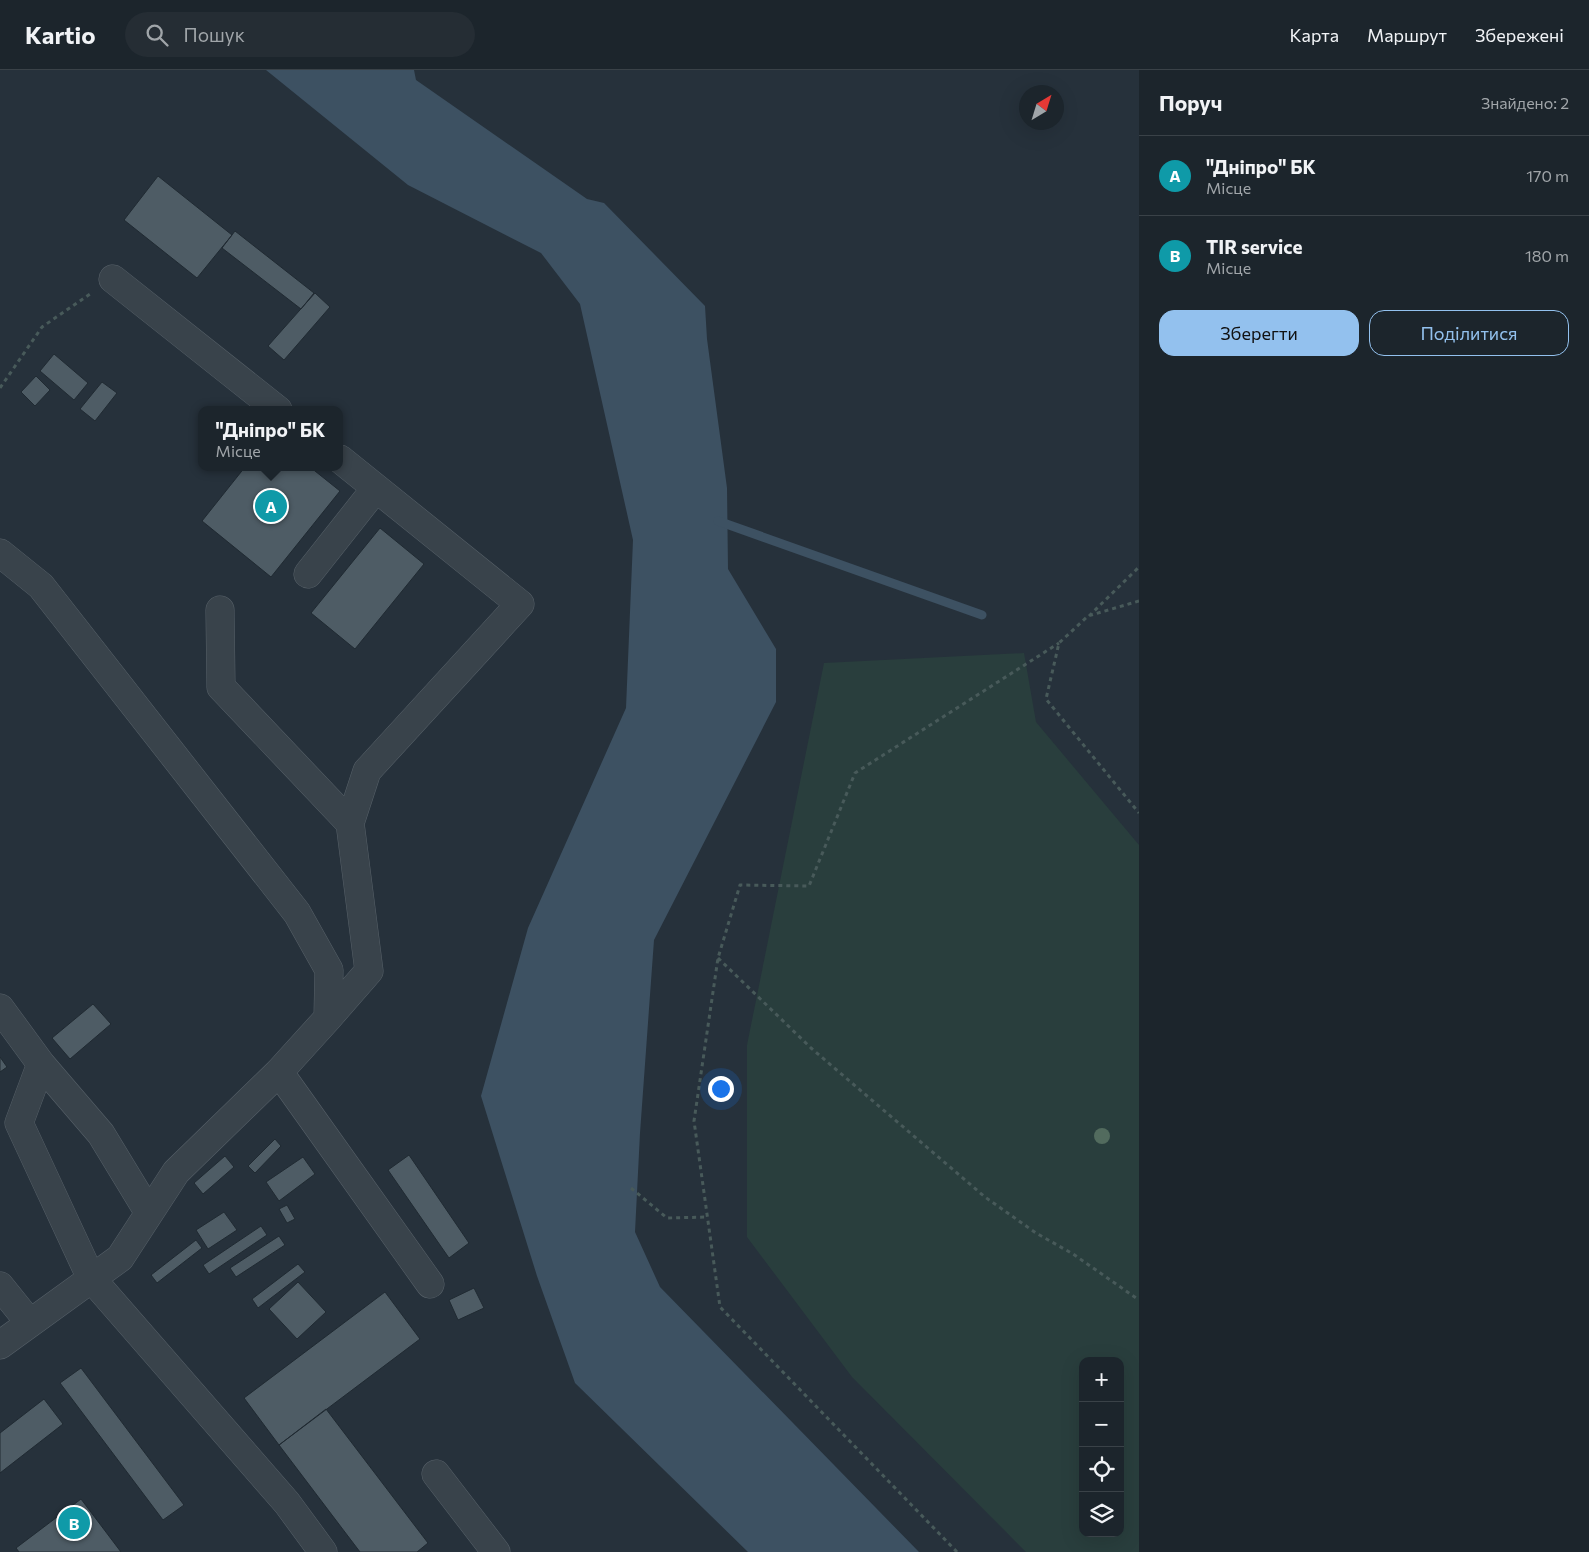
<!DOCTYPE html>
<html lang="uk">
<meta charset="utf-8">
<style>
:root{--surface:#1c252c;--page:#252d34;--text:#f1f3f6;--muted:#a0a5a9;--line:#3a4248;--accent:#93c1ee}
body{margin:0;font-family:Commissioner,sans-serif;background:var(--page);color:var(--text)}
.controls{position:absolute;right:15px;bottom:15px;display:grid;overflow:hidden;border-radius:10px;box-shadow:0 5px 20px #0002}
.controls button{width:45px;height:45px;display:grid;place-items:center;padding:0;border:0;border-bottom:1px solid var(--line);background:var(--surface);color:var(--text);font:25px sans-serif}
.compass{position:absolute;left:1019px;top:15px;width:45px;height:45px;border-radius:50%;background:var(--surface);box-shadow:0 5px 20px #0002;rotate:38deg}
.you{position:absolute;left:720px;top:1018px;width:18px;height:18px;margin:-12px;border:4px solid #fff;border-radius:50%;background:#1a73e8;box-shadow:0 0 0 8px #1a73e833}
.badge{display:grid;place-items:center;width:32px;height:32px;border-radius:50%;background:var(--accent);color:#fff;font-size:16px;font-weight:700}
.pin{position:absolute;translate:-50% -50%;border:2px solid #fff;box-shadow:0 1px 5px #0006}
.popup{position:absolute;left:198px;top:336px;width:145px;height:65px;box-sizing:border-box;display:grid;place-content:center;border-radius:10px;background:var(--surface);filter:drop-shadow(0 1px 4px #0005);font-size:16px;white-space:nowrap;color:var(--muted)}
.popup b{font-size:19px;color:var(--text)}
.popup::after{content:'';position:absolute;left:50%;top:100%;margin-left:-10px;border:10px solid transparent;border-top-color:var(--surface)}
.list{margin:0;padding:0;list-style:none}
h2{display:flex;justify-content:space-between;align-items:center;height:65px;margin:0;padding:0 20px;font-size:21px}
h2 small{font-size:16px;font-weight:400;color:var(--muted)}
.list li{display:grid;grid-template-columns:32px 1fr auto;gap:15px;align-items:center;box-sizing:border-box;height:80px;padding:0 20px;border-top:1px solid var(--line)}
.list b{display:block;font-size:19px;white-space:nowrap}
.list p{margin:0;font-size:16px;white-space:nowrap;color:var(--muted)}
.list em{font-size:16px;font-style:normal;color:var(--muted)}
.actions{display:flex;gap:10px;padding:15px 20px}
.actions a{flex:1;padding:11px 0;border:1px solid var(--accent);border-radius:15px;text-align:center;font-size:18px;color:var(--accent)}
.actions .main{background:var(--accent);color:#111}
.icon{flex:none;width:28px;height:28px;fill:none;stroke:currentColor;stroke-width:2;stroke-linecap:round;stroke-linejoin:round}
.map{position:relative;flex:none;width:1139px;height:1482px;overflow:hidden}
header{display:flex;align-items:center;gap:30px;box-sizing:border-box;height:70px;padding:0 25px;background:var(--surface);border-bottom:1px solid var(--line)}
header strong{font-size:24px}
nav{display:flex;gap:28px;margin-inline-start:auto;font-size:18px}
.search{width:350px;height:45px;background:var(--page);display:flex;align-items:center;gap:12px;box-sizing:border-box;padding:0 18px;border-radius:28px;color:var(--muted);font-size:19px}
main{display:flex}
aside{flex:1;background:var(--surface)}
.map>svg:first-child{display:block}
</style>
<header>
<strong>Kartio</strong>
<div class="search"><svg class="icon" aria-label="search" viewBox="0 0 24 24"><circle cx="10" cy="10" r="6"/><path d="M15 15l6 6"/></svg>Пошук</div>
<nav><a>Карта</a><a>Маршрут</a><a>Збережені</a></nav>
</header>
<main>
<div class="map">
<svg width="1139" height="1482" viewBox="0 0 1139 1482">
<rect width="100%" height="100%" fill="#26313b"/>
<!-- green -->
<path fill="#293e3d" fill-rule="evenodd" d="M1024,583L1036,652L1139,775V1482H1026L852,1307L747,1167V975L824,593ZM1083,1291H1120V1463H1083Z"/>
<!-- water -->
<path fill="#3d5162" d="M266,0H414L416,10L587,129L604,133L705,236L707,269L727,418L728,499L776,579V632L654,870L640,1063L635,1162L660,1217L919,1482H748L575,1313L537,1206L481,1026L528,858L626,638L633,470L580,234L541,183L408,115Z"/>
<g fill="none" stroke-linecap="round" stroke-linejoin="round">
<!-- stream -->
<path stroke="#3d5162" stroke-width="9" d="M718,451L982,545"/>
</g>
<!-- building -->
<path fill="#4e5c65" stroke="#202a32" d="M158,106L232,165L197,208L124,150Z
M235,161L314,223L301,239L222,178Z
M315,223L330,237L284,290L268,276Z
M54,284L88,313L74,330L40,301Z
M36,306L50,320L35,336L21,322Z
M102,312L117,323L95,351L80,339Z
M245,397H310L340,421L271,507L202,451Z
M380,458L424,494L355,579L311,543Z
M93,934L111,954L70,989L52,968Z
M0,987L7,997L0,1002Z
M275,1069L281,1076L255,1103L248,1096Z
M409,1085L469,1173L449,1188L388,1100Z
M225,1086L234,1097L203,1124L194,1113Z
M303,1087L315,1104L279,1131L266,1112Z
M287,1135L295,1149L287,1153L279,1139Z
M224,1142L237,1160L208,1179L196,1160Z
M261,1156L267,1165L209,1204L203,1195Z
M279,1166L285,1175L236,1207L230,1198Z
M196,1170L202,1178L157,1213L151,1205Z
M298,1194L305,1202L258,1238L252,1229Z
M298,1212L326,1242L297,1269L269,1239Z
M474,1218L484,1238L458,1250L449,1230Z
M385,1222L420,1269L279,1375L244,1328Z
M81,1298L184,1435L163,1450L60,1313Z
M44,1329L63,1354L0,1403V1363Z
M326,1339L428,1473L417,1482H360L279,1375Z
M81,1429L121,1482H19L16,1478Z"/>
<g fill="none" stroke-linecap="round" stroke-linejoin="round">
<!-- minor casing -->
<g stroke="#576169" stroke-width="29">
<path id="minor" d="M113,209L278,340
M0,483L41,516L297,843L329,900L328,948L279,1002L176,1102L120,1188L0,1275
M308,504L376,418
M220,540L221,617L350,753
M0,938L41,994L19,1053L91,1208L287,1433L323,1482
M328,948L369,901L350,753L367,701L520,534L340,389
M41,994L101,1064L149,1143
M279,1002L430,1214
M0,1216L29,1252
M436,1404L496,1482"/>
</g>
<!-- path -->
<path stroke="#485a5a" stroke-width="3" stroke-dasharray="4 4" stroke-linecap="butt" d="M0,318L42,257L90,224
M1139,531L1088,546L1059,573L1046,629L1139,743
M1089,546L1139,497
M718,888L811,978L985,1127L1036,1163L1073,1184L1139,1230
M631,1118L667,1148L708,1147
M957,1482L720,1237L694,1051L718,888L740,815L809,816L855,703L1059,573"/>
<!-- minor -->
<use href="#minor" stroke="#39434b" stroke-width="28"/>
</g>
<!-- trees -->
<circle fill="#526b5e" cx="1102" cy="1066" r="8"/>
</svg>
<div class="controls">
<button>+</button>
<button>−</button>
<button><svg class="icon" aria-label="locate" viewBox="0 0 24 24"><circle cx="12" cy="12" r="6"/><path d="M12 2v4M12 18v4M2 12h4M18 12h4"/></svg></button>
<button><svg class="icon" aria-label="layers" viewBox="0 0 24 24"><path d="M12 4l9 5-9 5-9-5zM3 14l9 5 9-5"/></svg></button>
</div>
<svg class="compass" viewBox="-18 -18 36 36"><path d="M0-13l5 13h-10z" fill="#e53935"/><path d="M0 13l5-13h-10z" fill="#a0a5a9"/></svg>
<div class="you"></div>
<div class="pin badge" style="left:271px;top:436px;background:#0f9aa8">A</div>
<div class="popup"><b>&quot;Дніпро&quot; БК</b>Місце</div>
<div class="pin badge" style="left:74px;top:1453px;background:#0f9aa8">B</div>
</div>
<aside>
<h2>Поруч<small>Знайдено: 2</small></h2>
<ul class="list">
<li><span class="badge" style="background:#0f9aa8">A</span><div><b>&quot;Дніпро&quot; БК</b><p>Місце</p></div><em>170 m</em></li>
<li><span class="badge" style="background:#0f9aa8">B</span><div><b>TIR service</b><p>Місце</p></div><em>180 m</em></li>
</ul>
<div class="actions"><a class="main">Зберегти</a><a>Поділитися</a></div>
</aside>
</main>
